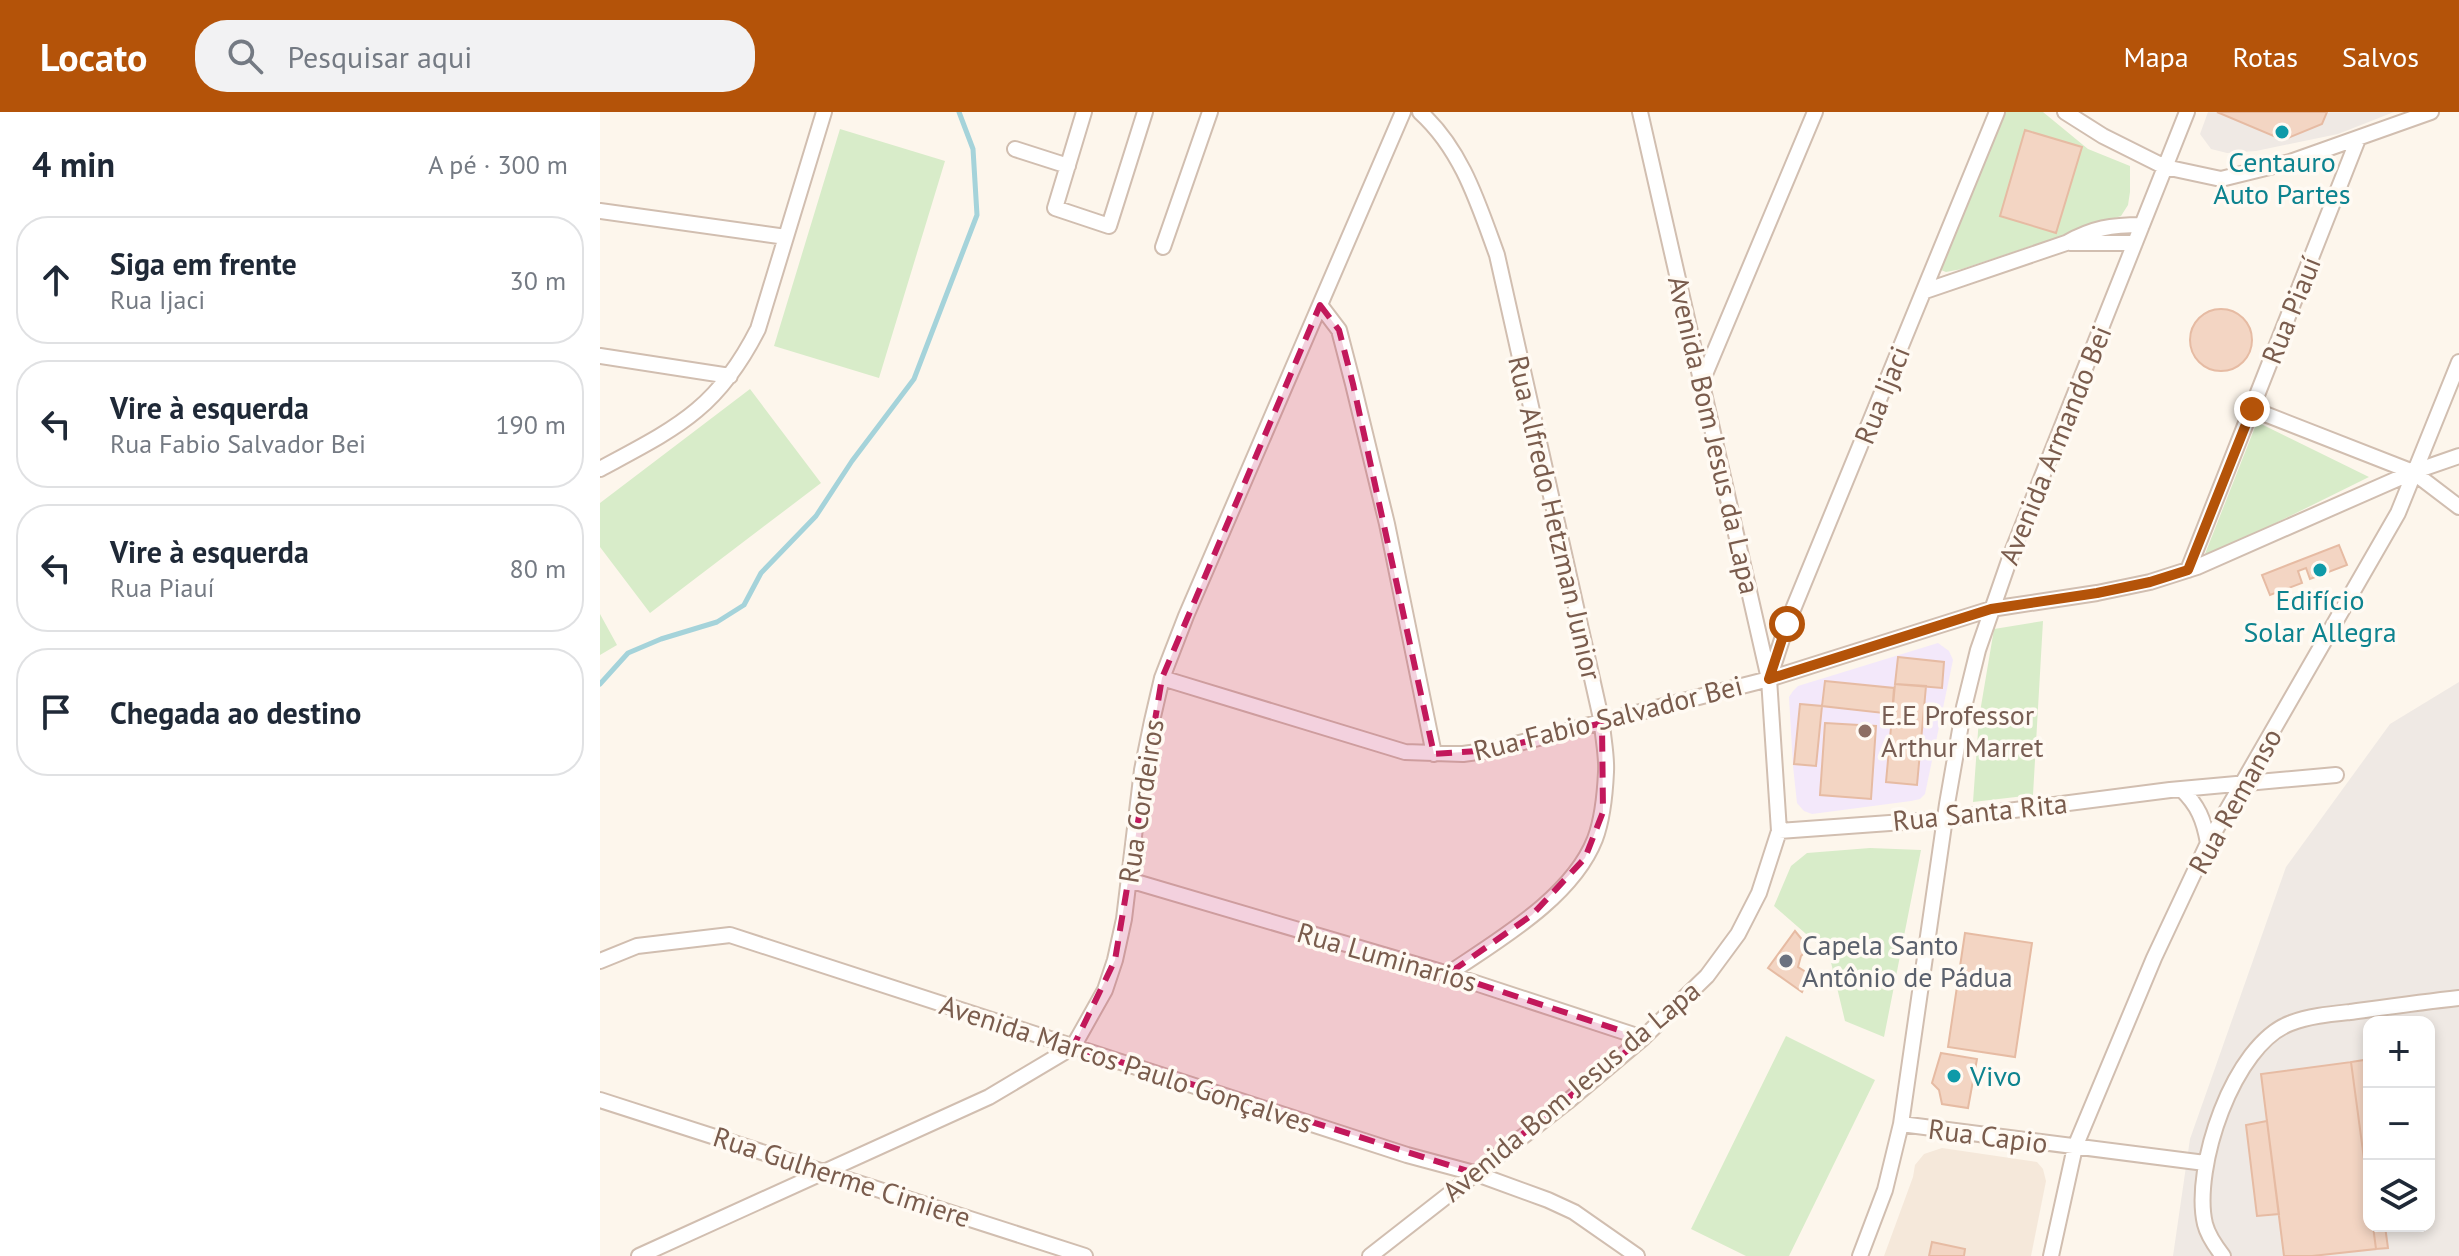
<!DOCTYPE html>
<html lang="pt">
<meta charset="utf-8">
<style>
:root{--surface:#fff;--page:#f2f2f3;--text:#1f2937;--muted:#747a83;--line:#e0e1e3;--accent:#b45309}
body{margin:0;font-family:"PT Sans",sans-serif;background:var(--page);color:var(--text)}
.controls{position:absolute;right:24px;bottom:24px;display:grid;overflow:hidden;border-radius:16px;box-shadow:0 4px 12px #0003}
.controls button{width:72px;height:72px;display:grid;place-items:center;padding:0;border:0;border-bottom:2px solid var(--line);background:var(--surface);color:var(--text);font:40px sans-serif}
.stop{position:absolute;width:24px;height:24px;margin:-18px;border:6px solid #b45309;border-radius:50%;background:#fff}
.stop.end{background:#b45309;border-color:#fff;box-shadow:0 2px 8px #0008}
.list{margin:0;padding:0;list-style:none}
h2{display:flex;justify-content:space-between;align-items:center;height:104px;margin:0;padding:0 32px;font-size:34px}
h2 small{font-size:26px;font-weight:400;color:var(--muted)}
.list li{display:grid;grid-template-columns:52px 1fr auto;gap:24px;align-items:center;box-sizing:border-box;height:128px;margin:0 16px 16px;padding:0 16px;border:2px solid var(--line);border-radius:32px}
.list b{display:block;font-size:30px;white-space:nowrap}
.list p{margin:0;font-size:26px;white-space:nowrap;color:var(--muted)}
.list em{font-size:26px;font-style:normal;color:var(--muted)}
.icon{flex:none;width:44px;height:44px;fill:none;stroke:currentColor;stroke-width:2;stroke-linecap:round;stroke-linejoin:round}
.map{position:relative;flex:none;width:1859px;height:1144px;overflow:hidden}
header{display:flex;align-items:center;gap:48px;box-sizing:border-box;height:112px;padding:0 40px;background:var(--accent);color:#fff}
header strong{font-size:38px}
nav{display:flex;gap:44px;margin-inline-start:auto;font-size:28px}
.search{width:560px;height:72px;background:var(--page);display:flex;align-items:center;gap:20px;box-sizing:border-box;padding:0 28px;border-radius:32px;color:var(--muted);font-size:30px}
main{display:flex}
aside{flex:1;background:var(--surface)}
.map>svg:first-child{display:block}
</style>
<header>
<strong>Locato</strong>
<div class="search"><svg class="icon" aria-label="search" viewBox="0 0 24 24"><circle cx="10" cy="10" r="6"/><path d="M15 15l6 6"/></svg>Pesquisar aqui</div>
<nav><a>Mapa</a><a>Rotas</a><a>Salvos</a></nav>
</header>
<main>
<aside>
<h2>4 min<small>A pé · 300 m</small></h2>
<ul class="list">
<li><svg class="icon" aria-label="ahead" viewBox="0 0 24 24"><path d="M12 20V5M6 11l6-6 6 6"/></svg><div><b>Siga em frente</b><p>Rua Ijaci</p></div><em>30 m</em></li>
<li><svg class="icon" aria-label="left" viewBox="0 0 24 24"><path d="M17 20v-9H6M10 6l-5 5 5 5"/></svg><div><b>Vire à esquerda</b><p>Rua Fabio Salvador Bei</p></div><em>190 m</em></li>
<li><svg class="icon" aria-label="left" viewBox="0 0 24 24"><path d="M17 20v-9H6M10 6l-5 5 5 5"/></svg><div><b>Vire à esquerda</b><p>Rua Piauí</p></div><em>80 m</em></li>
<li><svg class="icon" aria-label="arrive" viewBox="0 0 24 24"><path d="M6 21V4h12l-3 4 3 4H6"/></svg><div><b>Chegada ao destino</b></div></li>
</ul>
</aside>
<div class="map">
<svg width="1859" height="1144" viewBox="0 0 1859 1144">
<rect width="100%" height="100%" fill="#fdf6ec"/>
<!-- residential -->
<path fill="#f5e8da" d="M1342,1036L1437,1050L1443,1057L1446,1069L1431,1144H1284L1313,1065L1315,1053L1324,1042Z"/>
<!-- industrial -->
<path fill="#efe9e4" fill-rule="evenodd" d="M1608,0H1794L1738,22L1656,39L1627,41L1611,37L1600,22Z
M1859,570V1144H1573L1590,1027L1686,755L1790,612ZM1769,910H1829V1114H1769Z"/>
<!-- education -->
<path fill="#f3e8fa" d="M1338,531L1349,539L1353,548L1325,682L1320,687L1311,689L1212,702L1204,699L1197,691L1193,654L1189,585L1193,579L1198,574Z"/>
<!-- green -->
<path fill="#d8ecc9" d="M1405,0H1443L1488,37L1530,54V80L1528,93L1521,104L1362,157L1346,160L1341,158L1339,151Z
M240,17L345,49L279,266L174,234Z
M150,277L221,371L50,501L0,435V391Z
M1657,310L1769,365L1603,447Z
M0,502L17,533L0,543Z
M1443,509L1433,683L1373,690L1379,606L1394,517Z
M1270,736L1321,738L1284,925L1245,909L1229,842L1174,794L1191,754L1207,741Z
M1186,924L1275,968L1189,1144H1146L1091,1117Z"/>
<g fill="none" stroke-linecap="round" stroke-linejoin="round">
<!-- stream -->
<path stroke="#a5d3da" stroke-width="5" d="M0,572L28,541L61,527L117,510L144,493L161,461L216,404L252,349L314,267L377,103L373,37L359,0"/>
</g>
<!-- building -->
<path fill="#f3d5c3" stroke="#e6bba3" stroke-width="2" d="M1617,0H1727L1722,12L1683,28Z
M1425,18L1482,35L1456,121L1400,104Z
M1590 228a31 31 0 1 1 62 0a31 31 0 1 1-62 0Z
M1739,433L1747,453L1710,467L1706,456L1698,459L1702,471L1670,483L1662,463Z
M1298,545L1344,550L1342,576L1295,572Z
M1225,569L1294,576L1292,602L1222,594Z
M1295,572L1326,574L1317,673L1286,670Z
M1200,592L1222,594L1216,654L1194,652Z
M1225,611L1276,614L1271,687L1220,683Z
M1195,819L1209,836L1201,844L1198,855L1214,865L1206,871L1202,880L1168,856Z
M1365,821L1432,831L1415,945L1348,935Z
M1341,941L1377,947L1368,996L1342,992L1339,978L1332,971Z
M1764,948L1769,990V1084L1751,950Z
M1751,950L1769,1084V1114H1773L1776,1137L1712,1144H1684L1661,962Z
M1667,1009L1679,1102L1657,1104L1646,1013Z
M1773,1114H1785L1788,1136L1776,1137Z
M1332,1130L1365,1137L1364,1144H1329Z"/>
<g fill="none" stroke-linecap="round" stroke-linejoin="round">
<!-- minor casing -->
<g stroke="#d1beb0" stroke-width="18">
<path id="minor" d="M484,0L455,96L509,114L545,0
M820,0C862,38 878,91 897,143L1002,611C1003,627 1007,644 1006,660C1005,682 1003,706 995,727C972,786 898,828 848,862
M1465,0L1503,24L1565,55L1621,67L1690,50L1831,0
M415,37L468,54
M0,99L186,125
M1470,131H1535
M563,135L610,0
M1325,179L1466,131C1493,116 1511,113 1542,113
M720,193L739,218L753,272L787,412L834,642
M0,244L130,264
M1103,267L1215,0
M1652,297L1813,360L1859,395
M0,357C76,316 117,298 158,217L224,0
M1588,458L1758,27
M562,566L805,640L863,642L892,638L1169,567L1391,497L1497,481L1550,470L1597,455L1813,360L1859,344
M1169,567L1187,512L1397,0
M1581,677C1598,693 1604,708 1608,731
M1179,719L1345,707L1570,678L1736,663
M529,768L848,862L1043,926
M0,849L37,834L130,823L807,1043L874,1061L948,1088L974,1100L1037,1144
M0,988L485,1144
M1301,1012L1605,1051
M39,1144L389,985L473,935L505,878L515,848L524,807L542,658L552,609L562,566L586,504L803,0
M770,1144L967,990L1043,926L1107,864L1138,822L1159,781L1179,719L1169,567L1040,0
M1260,1144L1285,1078L1301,1012L1347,692L1364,595L1378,538L1412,440L1587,0
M1451,1144L1475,1035L1554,846L1608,731L1798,401L1859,250
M1623,1144C1616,1135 1608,1124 1605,1112C1592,1057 1633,932 1691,911C1709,904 1731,902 1750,900C1787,895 1823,890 1859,886"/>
</g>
<!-- minor -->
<use href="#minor" stroke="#fff" stroke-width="14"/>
</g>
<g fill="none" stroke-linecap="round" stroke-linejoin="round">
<!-- route -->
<path stroke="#b45309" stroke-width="10" d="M1187,512L1169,567L1391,497L1497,481L1550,470L1588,458L1652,297"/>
</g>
<!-- marked area -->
<path fill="#c2185b" fill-opacity="0.2" stroke="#c2185b" stroke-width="6" stroke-dasharray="16 10" stroke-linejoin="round" d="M720,193L739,218L753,272L834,642L892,638L1002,611L1003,700L985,746L932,803L848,862L1043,926L874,1061L473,935L515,848L562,566Z"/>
<!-- markers -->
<g fill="#0f9aa8" stroke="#fffaf3" stroke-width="3">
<circle cx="1682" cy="20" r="8"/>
<circle cx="1720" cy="458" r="8"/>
<circle cx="1354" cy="964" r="8"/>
</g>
<circle fill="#8d6e63" stroke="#fffaf3" stroke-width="3" cx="1265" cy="619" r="8"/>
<circle fill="#6b7280" stroke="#fffaf3" stroke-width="3" cx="1186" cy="849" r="8"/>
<g text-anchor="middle" stroke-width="7" stroke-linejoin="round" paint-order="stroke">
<!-- culture labels -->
<g font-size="28" fill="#0d838f" stroke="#fffaf3">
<text x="1682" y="60">Centauro<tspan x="1682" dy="32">Auto Partes</tspan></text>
<text x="1720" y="498">Edifício<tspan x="1720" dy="32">Solar Allegra</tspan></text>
<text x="1370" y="974" text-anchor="start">Vivo</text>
</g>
<!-- street labels -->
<g font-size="28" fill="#7a5c4d" stroke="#fffaf3">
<text transform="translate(1691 198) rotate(-68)" y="10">Rua Piauí</text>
<text transform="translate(1282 283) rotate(-68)" y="10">Rua Ijaci</text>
<text transform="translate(1114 323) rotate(77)" y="10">Avenida Bom Jesus da Lapa</text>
<text transform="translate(1455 333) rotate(-68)" y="10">Avenida Armando Bei</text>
<text transform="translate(955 406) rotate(77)" y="10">Rua Alfredo Hetzman Junior</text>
<text transform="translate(1008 606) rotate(-14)" y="10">Rua Fabio Salvador Bei</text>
<text transform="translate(541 689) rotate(-81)" y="10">Rua Cordeiros</text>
<text transform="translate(1635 689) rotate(-61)" y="10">Rua Remanso</text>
<text transform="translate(1380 700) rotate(-6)" y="10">Rua Santa Rita</text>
<text transform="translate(787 845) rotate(16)" y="10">Rua Luminarios</text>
<text transform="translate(526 952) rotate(18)" y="10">Avenida Marcos Paulo Gonçalves</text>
<text transform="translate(971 979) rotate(-40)" y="10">Avenida Bom Jesus da Lapa</text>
<text transform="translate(1388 1024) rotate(7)" y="10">Rua Capio</text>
<text transform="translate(242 1065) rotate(18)" y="10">Rua Gulherme Cimiere</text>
</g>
<!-- education labels -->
<g font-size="28" fill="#785e54" stroke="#fffaf3" text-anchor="start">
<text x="1281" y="613">E.E Professor<tspan x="1281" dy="32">Arthur Marret</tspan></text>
</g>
<!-- worship labels -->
<g font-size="28" fill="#5b616d" stroke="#fffaf3" text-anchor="start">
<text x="1202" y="843">Capela Santo<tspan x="1202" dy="32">Antônio de Pádua</tspan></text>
</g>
</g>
</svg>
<div class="controls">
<button>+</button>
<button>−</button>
<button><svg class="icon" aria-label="layers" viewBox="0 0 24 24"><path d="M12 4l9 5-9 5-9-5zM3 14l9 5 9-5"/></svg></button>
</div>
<div class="stop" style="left:1187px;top:512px"></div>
<div class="stop end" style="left:1652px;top:297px"></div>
</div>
</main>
